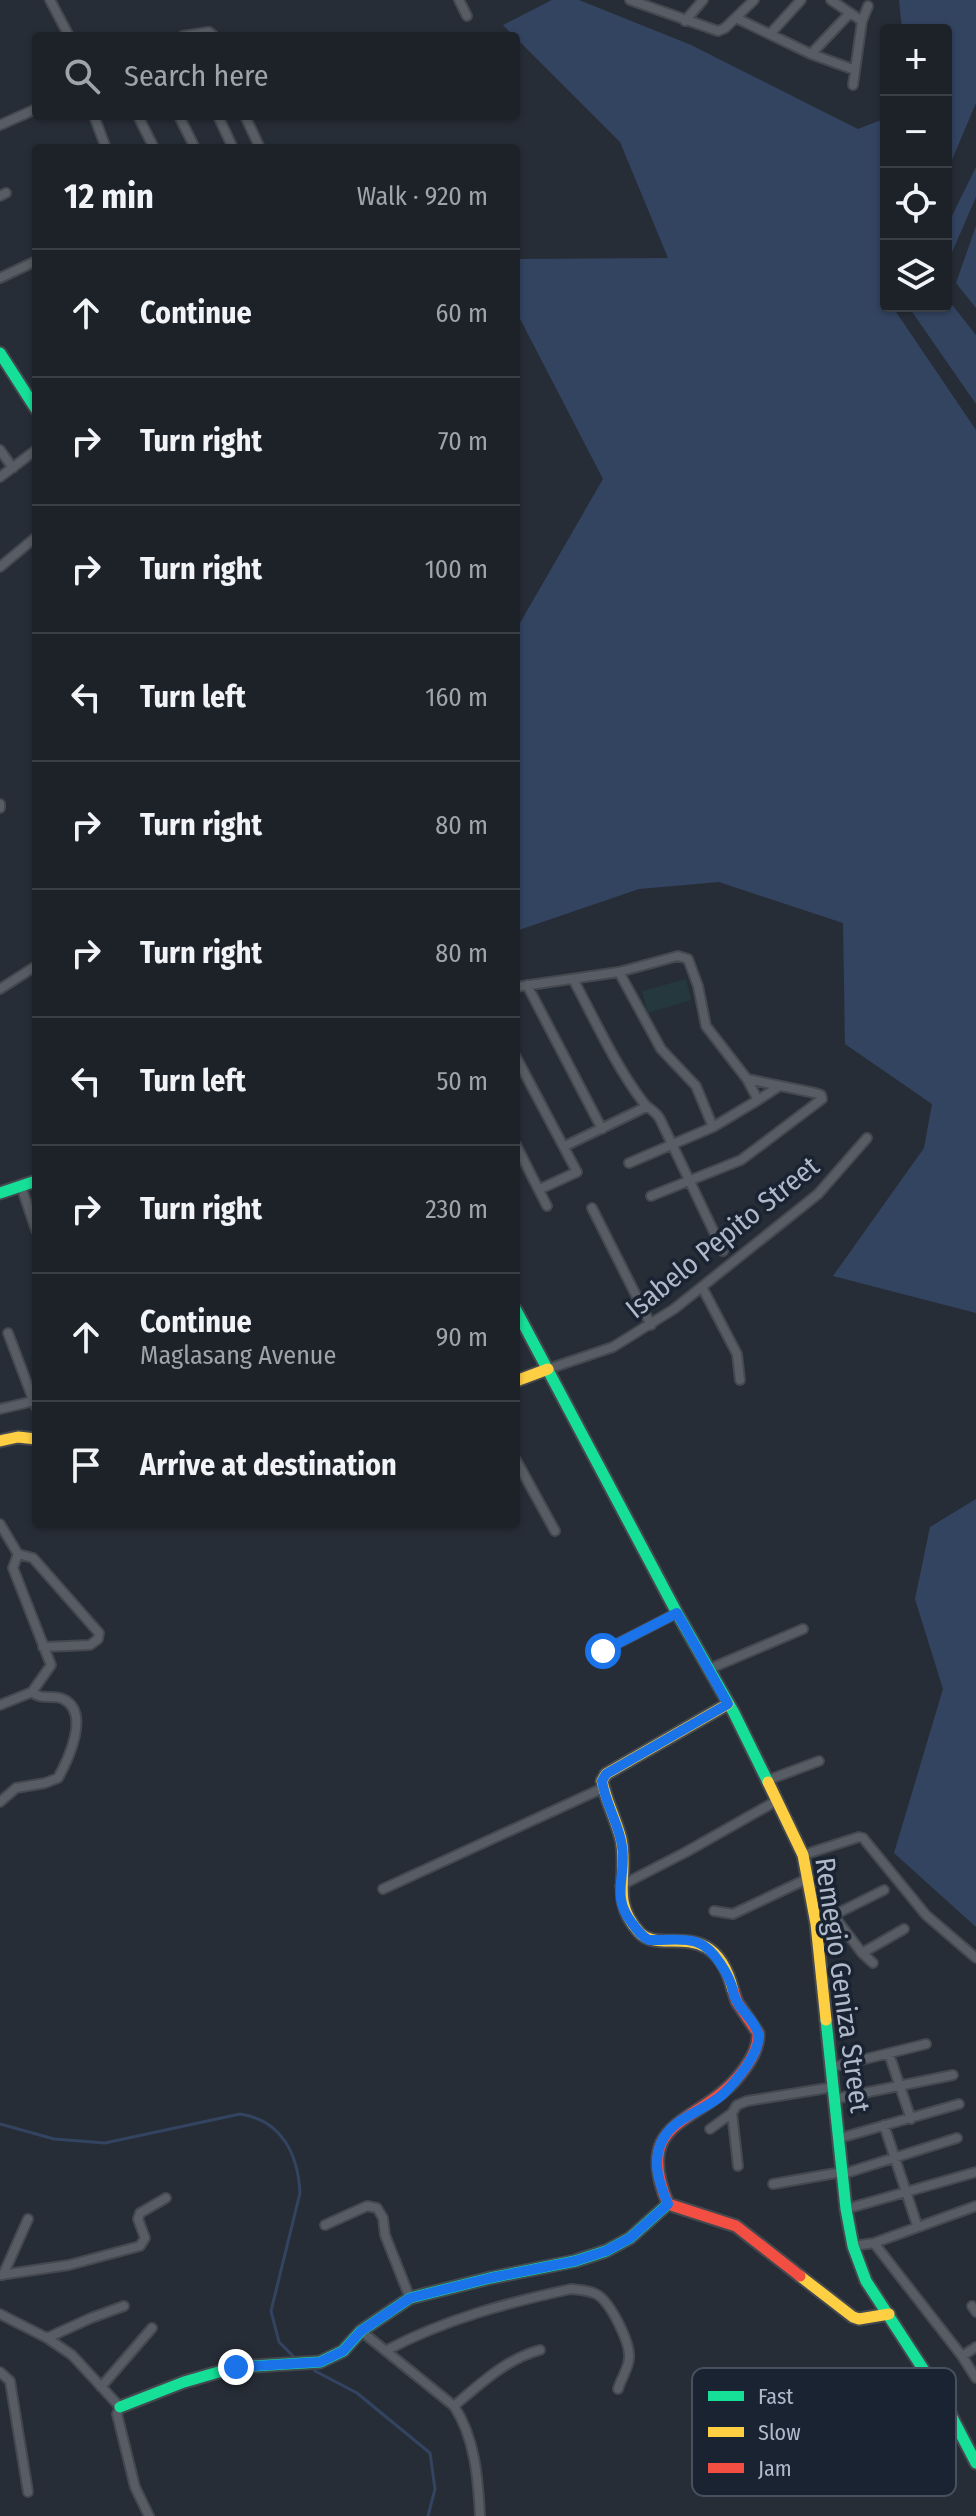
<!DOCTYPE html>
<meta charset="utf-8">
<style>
:root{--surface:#1d2229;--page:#252a31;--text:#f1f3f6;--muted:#a0a4a8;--line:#3b3f46}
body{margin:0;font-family:"Fira Sans Condensed",sans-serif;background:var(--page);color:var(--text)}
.controls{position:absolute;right:24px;top:24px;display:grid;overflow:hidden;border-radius:8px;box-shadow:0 2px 6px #0004}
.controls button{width:72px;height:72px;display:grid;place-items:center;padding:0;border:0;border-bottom:2px solid var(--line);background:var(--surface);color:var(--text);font:40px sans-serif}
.stop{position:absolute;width:24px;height:24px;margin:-18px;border:6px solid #1a73e8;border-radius:50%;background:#fff}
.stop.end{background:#1a73e8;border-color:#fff;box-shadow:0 2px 8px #0008}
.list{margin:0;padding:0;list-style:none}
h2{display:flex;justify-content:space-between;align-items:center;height:104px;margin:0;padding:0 32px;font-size:34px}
h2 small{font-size:26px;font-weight:400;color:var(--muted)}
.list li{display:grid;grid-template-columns:52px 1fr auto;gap:24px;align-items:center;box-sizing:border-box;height:128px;padding:0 32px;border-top:2px solid var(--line)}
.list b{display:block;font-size:30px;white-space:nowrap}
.list p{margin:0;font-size:26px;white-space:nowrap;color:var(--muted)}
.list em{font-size:26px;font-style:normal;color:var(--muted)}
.icon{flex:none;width:44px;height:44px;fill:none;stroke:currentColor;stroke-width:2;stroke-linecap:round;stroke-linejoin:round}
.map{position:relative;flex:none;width:976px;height:2516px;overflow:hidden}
.search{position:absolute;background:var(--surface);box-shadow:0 2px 6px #0004;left:32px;top:32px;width:488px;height:88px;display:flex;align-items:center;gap:20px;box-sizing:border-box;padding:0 28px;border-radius:8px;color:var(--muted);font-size:30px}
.panel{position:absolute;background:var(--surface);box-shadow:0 2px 6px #0004;left:32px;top:144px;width:488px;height:1384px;border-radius:8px}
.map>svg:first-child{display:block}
</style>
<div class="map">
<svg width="976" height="2516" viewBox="0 0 976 2516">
<rect width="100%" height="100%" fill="#272d37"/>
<!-- green -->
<path fill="#24383d" d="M686,979L691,1000L648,1013L642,991Z"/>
<!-- water -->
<path fill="#334461" d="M552,0H579L691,45L858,129L881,120L886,104V306H892L976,430V1313L833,1276L924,1148L932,1104L845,1044L843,923L719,882L639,889L516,931V630L603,479L516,311V259L668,258L620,142L503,25Z
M899,0H976V103L946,174V30H902Z
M976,167V197L946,266V228Z
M976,226V308L956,283Z
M946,297L976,335V404L908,306H946Z
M976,1499V1927L894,1853L943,1689L915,1599L930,1527Z"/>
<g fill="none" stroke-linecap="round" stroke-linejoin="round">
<!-- stream -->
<path stroke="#334461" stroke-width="3" d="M0,2124L54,2139L105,2143L240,2114C281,2120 298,2153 300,2193L271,2311L279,2342L293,2356
M315,2371L357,2393L430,2453L435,2489L428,2516"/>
<!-- street casing -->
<g stroke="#44484f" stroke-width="12">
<path id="street" d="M50,0L69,36
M459,0L467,16
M630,0L718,31L725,28L754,0
M831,0L862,21
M736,18L811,54L855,70
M685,21L703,0
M771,33L801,0
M183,36L209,32L214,36
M811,54L849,14
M853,85L862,21L868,6
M94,116L106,148
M138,116L154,148
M179,116L195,148
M218,116L233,148
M245,116L260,148
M0,125L36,109
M0,196L6,193
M0,278L36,261
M0,450L13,468
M0,477L36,450
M0,567L36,537
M0,804V808
M619,972L661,1049L696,1086L713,1127
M573,979C595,1020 615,1065 643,1102C648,1109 655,1110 660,1119L723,1251
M527,985L602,1129
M516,987L619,972L678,956L688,959L698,986L706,1026L747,1079L758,1100L713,1127L629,1163
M0,989L36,966
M516,1057L577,1172L540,1189
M758,1100L778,1087
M516,1145L547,1206
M565,1146L646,1107
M21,1186L36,1230
M651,1196L741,1160L822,1099L821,1095L815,1093L747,1079
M592,1208L651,1325
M702,1287L737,1354L740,1380
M8,1333L36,1407
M548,1369L613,1347L674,1309L818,1194L867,1138
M0,1409L34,1401
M516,1460L555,1531
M0,1524L18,1554L33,1558L99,1633L98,1639L90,1645L43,1647
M603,1651L677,1613
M709,1669L803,1629
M0,1705L32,1692L51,1665L13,1568L18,1554
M768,1780L819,1761
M0,1802L16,1788L45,1783L58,1778C68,1760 91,1712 63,1699C53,1694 42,1701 32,1692
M803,1855L859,1837L863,1838L926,1915L976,1958
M620,1886L686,1852L778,1800
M383,1889L603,1788
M714,1911L733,1914L809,1878
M834,1916L862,1953L873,1963
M816,1924L884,1890
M862,1953L904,1929
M889,2054L911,2119
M833,2067L926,2044
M834,2099L953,2075
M732,2113L738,2166
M884,2125L917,2225
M710,2129L732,2113L737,2105L747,2101L834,2087
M840,2138L959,2104
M843,2174L957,2138
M773,2184L842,2172
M846,2209L976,2172
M325,2225L367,2206L377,2208L383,2218L385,2235L410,2298
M874,2243L962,2356L976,2378
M853,2246L874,2243L976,2206
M0,2275L69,2265L140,2246L145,2238L138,2219L140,2213L166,2198
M3,2275L28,2219
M972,2306L976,2312
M0,2314L47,2338L72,2355L120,2407L117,2414L135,2487L149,2516
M361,2331L454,2406C475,2438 478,2478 480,2516
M47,2338L91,2318L124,2306
M387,2350C446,2319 506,2303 571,2289C580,2290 588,2290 596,2294C610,2301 631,2343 629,2359C628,2369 621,2379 618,2389
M962,2356L976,2347
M0,2372L10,2381L28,2492
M101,2387L152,2328
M454,2406C480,2384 506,2359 540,2350"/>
</g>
<!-- fast casing -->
<g stroke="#44484f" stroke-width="15">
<path id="fast" d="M0,353L36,409
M0,1193L36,1181
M516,1310L677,1613L734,1713L768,1782
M826,2020L846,2209L853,2246L866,2281L942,2398L976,2463
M120,2407L184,2382L236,2367L320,2362L343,2351L361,2331L410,2298L490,2278L575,2261L606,2251L630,2238L668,2204"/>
</g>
<!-- slow casing -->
<g stroke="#44484f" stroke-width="15">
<path id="slow" d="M516,1381L548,1369
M0,1441L18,1437L36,1439
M728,1704L606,1774L602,1781C606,1801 616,1819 621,1839C629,1876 610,1900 639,1932C661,1957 713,1913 733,1990
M768,1782L803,1855L816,1924L826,2020
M800,2276L853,2317L859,2319L889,2314"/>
</g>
<!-- jam casing -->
<g stroke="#44484f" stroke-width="15">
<path id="jam" d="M733,1990L737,2002L758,2033C759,2046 753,2057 745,2068C705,2126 630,2114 668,2204L736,2226L800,2276"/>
</g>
<!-- street -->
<use href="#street" stroke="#585c64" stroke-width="8"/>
<!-- fast -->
<use href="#fast" stroke="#16e098" stroke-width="11"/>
<!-- slow -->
<use href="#slow" stroke="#ffcf43" stroke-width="11"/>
<!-- jam -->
<use href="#jam" stroke="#f24e42" stroke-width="11"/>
</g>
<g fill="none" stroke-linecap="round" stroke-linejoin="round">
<!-- route -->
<path stroke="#1a73e8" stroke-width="10" d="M236,2367L320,2362L343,2351L361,2331L410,2298L490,2278L575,2261L606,2251L630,2238L668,2204C659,2183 651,2161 663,2139C675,2117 704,2111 722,2095C734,2084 763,2050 758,2033C753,2017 736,2008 733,1991C731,1980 726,1972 720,1963C700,1932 681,1941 649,1940C642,1937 637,1930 632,1923C610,1895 627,1877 622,1846C619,1824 605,1803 602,1781L606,1774L728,1704L677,1613L603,1651"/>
</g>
<g text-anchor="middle" stroke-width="7" stroke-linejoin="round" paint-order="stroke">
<!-- street labels -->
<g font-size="28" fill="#b0b9c9" stroke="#1a2331">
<text transform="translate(722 1237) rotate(-39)" y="10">Isabelo Pepito Street</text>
<text transform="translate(843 1985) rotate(82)" y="10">Remegio Geniza Street</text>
</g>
</g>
<!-- legend -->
<rect x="692" y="2368" width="264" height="128" rx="12" fill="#1a2331" stroke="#47505f" stroke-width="2"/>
<rect x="708" y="2391" width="36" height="10" fill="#16e098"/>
<rect x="708" y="2427" width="36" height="10" fill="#ffcf43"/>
<rect x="708" y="2463" width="36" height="10" fill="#f24e42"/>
<g font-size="22" fill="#b0b9c9">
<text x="758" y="2404">Fast</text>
<text x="758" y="2440">Slow</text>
<text x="758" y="2476">Jam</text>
</g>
</svg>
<div class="controls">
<button>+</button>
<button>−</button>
<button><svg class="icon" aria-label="locate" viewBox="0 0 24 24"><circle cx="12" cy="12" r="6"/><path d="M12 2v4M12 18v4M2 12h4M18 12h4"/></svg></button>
<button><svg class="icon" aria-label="layers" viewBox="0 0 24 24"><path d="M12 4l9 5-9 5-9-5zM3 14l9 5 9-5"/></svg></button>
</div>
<div class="stop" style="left:603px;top:1651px"></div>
<div class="stop end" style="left:236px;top:2367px"></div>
<div class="search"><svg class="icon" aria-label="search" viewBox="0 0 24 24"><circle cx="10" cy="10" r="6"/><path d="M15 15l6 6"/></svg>Search here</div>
<section class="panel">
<h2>12 min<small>Walk · 920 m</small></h2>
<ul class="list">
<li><svg class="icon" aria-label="ahead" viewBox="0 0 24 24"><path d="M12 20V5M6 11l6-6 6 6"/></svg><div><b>Continue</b></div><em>60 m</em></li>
<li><svg class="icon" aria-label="right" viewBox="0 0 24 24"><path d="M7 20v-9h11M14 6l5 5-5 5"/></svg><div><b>Turn right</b></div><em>70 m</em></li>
<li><svg class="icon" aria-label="right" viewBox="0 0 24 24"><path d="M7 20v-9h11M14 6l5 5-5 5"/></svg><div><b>Turn right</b></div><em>100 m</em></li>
<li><svg class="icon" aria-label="left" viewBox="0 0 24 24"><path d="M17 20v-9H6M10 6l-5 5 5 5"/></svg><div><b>Turn left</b></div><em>160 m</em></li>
<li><svg class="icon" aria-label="right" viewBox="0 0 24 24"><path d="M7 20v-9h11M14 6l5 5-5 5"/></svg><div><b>Turn right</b></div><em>80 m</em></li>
<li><svg class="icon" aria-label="right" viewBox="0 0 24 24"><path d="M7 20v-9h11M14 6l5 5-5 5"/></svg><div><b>Turn right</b></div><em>80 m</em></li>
<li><svg class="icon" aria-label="left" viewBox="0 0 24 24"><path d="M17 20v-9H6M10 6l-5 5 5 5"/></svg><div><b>Turn left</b></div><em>50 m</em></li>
<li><svg class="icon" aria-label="right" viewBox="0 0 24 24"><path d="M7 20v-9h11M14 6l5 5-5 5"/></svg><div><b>Turn right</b></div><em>230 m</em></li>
<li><svg class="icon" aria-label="ahead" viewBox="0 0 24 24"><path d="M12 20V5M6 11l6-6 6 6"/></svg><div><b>Continue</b><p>Maglasang Avenue</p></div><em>90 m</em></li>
<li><svg class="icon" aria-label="arrive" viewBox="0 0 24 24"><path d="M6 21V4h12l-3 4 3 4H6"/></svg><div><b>Arrive at destination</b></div></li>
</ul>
</section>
</div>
